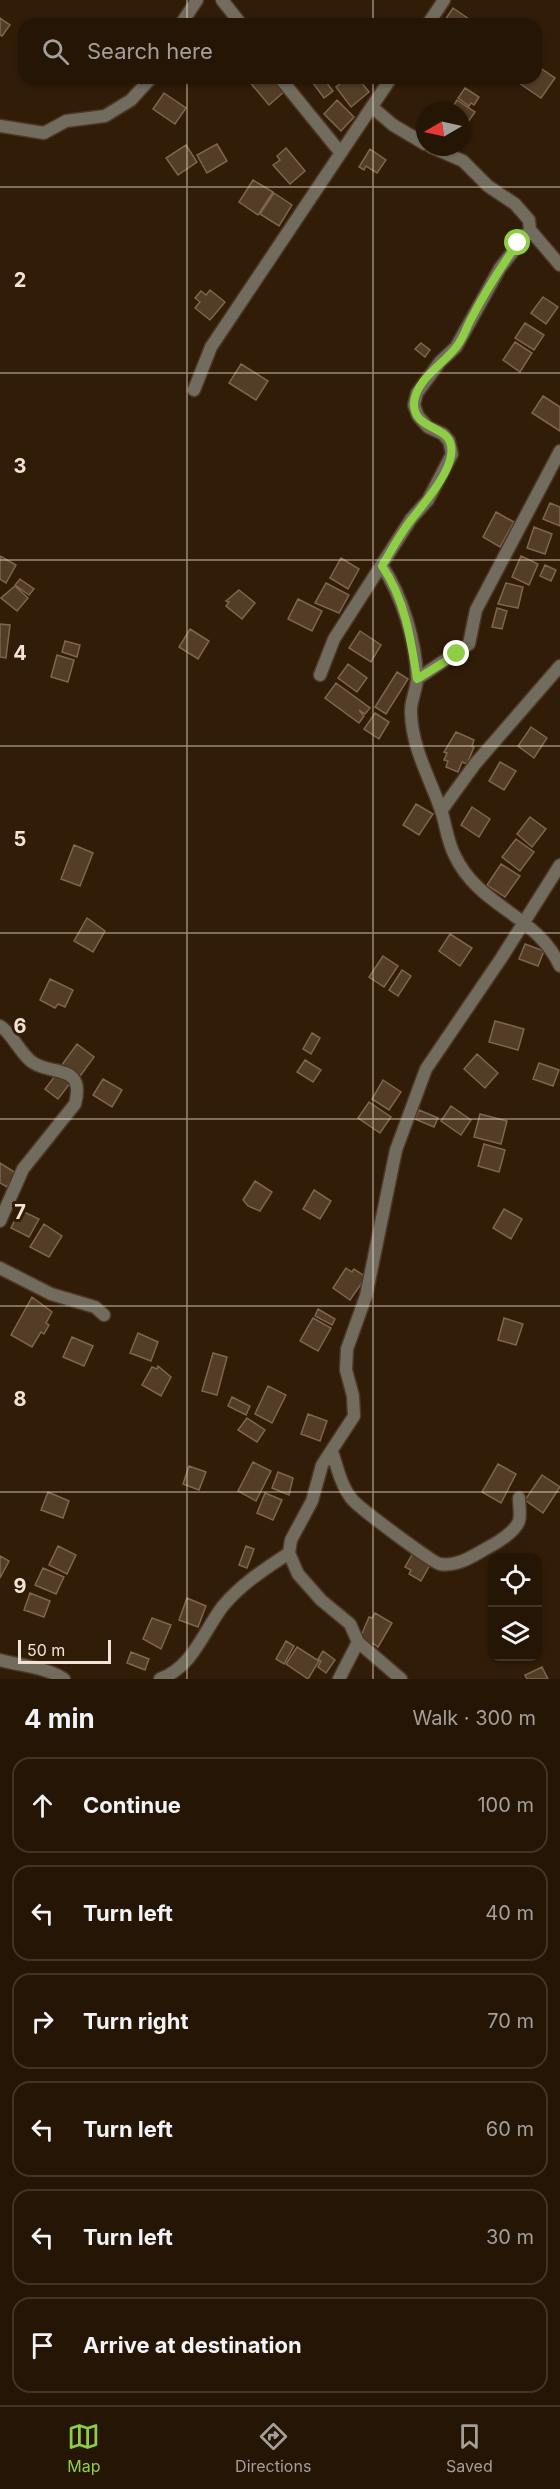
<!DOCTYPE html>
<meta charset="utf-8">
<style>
:root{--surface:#251505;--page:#312213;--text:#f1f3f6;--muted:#a39f9a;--line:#423427;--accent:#8dce44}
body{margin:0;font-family:Inter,sans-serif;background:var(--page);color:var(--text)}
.controls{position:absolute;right:18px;bottom:18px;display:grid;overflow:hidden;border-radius:12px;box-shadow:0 2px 4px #0004}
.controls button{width:54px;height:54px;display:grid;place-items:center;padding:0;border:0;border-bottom:2px solid var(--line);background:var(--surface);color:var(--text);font:30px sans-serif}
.compass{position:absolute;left:416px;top:102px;width:54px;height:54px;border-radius:50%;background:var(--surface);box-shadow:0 2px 4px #0004;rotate:261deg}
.scale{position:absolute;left:18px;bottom:15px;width:93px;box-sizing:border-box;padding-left:6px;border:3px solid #f2e3d6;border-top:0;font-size:16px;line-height:21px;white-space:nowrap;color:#f2e3d6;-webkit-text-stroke:4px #311c07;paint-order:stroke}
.stop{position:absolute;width:18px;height:18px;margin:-14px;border:4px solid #8dce44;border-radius:50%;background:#fff}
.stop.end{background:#8dce44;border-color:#fff;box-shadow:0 2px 6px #0008}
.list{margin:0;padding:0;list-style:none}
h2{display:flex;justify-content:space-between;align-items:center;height:78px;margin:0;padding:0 24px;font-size:26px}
h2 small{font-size:20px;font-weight:400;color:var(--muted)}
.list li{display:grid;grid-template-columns:39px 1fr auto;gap:18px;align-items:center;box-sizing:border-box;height:96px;margin:0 12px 12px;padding:0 12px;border:2px solid var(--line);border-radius:18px}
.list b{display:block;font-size:22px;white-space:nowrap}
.list em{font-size:20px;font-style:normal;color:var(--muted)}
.icon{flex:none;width:33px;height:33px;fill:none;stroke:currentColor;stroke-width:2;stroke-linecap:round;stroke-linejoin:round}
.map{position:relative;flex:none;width:560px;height:1679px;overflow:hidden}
.search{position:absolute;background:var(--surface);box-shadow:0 2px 4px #0004;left:18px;right:18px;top:18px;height:66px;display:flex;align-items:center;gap:15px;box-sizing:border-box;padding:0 21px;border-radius:18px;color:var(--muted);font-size:22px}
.sheet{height:726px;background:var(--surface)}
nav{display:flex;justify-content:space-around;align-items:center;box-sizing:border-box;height:84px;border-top:2px solid var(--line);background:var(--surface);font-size:16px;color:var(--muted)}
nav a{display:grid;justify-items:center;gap:3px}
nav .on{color:var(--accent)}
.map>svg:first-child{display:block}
</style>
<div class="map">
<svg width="560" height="1679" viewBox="0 0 560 1679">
<rect width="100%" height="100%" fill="#311c07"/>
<!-- building -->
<path fill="#543d27" stroke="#7e654e" stroke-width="1.5" d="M453,8L472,21L469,24L443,23Z
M0,18L10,25L2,36L0,35Z
M536,65L555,78L541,98L519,83L520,78H536Z
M250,78H274L285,91L269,105L248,80Z
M312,78H323L333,91L324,98L310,79Z
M347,78H358L369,92L351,107L336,87Z
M465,88L479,97L474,105L471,103L469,106L458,98Z
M164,93L186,108L175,124L153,109Z
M337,100L354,117L341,131L324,114Z
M457,100L475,112L461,132V111H450Z
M217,144L227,161L207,173L197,155Z
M186,145L197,162L178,175L166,158Z
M286,148L305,171L290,184L273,165L280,160L277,156Z
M370,149L386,160L377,173L366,166L364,170L359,167Z
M253,180L273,192L258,215L239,202Z
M274,193L292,205L279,226L260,214Z
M210,290L225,302L210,320L195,308L200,302L195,298L201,291L206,295Z
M543,297L558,307L546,324L531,313Z
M525,323L544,335L534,350L515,338Z
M515,342L532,353L520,372L503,360Z
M421,343L430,350L425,357L415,349Z
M241,364L268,381L256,400L229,383Z
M543,396L560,407V431L532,413Z
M550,503L560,507V526L543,519Z
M496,512L514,522L500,547L483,537Z
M534,527L552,534L545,554L527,548Z
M0,556L16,565L6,583L0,579Z
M521,556L538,564L529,585L512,577Z
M341,558L359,569L348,589L330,578Z
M545,565L556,570L551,581L540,576Z
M20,579L34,589L29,595L15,585Z
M326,583L349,595L339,613L315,603Z
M506,583L523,587L518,608L498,604Z
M15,586L28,598L17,611L1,598Z
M239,590L255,603L242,619L226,606L229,602L226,601Z
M298,599L322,611L312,631L288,619Z
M497,608L507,611L502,629L492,627Z
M0,624L10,625L6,658L0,657Z
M190,629L209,641L198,659L179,647Z
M360,631L381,645L371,662L349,648Z
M65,641L80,645L77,657L62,652Z
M57,655L74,660L68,682L51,677Z
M348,664L367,678L357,692L338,678Z
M397,672L408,679L386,714L375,707Z
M336,683L370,708L365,714L359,710L364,716L359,723L325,698Z
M375,713L389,722L379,739L364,729Z
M531,727L547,738L534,758L518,746Z
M456,732L474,740L472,746L474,747L467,764L462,762L458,772L446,767L448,761L444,760L447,753L444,752Z
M500,762L516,771L504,790L489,781Z
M416,804L433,814L419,835L403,825Z
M472,807L490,819L479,837L461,825Z
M530,817L546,829L532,847L517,834Z
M516,839L534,852L520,871L502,857Z
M74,845L93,853L80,886L61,879Z
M501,864L520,876L505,897L487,885Z
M87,918L105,931L93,952L74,941Z
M450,934L472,948L460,966L439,951Z
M525,944L544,951L538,966L519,959Z
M383,956L398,966L384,987L369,977Z
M402,970L411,976L398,996L389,990Z
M50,979L73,990L65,1007L58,1004L55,1008L40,1000Z
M495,1021L524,1029L518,1050L489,1042Z
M312,1033L320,1038L311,1054L303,1049Z
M77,1044L94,1057L78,1079L61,1066Z
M477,1054L498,1073L485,1088L464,1069Z
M305,1060L321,1070L313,1082L297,1072Z
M539,1063L559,1070L553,1086L533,1079Z
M58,1072L71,1082L58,1099L45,1089Z
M103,1079L122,1090L112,1107L93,1095Z
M383,1080L401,1092L389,1110L372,1099Z
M369,1102L391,1117L380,1133L358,1118Z
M451,1106L471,1120L461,1135L441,1121Z
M419,1110L438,1118L434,1127L415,1119Z
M480,1114L507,1121L501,1144L474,1137Z
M484,1144L505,1150L499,1172L478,1166Z
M0,1163L16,1173L7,1187L0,1183Z
M255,1181L272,1192L260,1211L248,1206L243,1200Z
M314,1190L331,1201L320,1219L303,1209Z
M504,1209L522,1219L511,1239L493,1228Z
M20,1210L39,1219L29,1237L11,1228Z
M44,1224L62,1236L49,1257L30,1247Z
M346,1268L352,1272L354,1269L366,1277L350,1300L333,1288Z
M32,1297L52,1312L46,1323L49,1325L44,1334L41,1332L32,1347L11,1335Z
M318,1309L335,1319L332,1325L315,1316Z
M313,1318L331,1328L318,1351L300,1341Z
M504,1318L523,1324L516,1345L498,1340Z
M138,1333L158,1342L151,1361L130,1353Z
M72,1337L93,1346L84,1366L63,1357Z
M213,1353L227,1357L217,1395L202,1391Z
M158,1366L171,1377L161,1396L142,1385L152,1367L157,1369Z
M268,1386L286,1395L272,1423L255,1414Z
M232,1397L250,1406L246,1415L228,1406Z
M308,1414L327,1421L320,1441L301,1434Z
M247,1418L265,1430L257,1442L238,1430Z
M253,1462L271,1471L256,1501L238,1491Z
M498,1464L516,1474L501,1503L482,1492Z
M189,1466L206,1472L199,1490L183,1484Z
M278,1472L293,1478L289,1495L272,1488Z
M542,1475L560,1487L543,1513L525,1500Z
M48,1492L69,1501L63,1518L41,1510Z
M265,1493L282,1500L273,1520L257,1513Z
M58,1546L76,1555L67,1574L49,1565Z
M246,1546L254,1549L247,1568L239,1565Z
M413,1553L431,1563L421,1581L409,1574L411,1570L405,1567Z
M0,1556L9,1561L0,1578Z
M43,1568L64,1577L56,1594L35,1585Z
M30,1593L50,1601L44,1617L24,1610Z
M187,1598L206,1606L198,1627L179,1620Z
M375,1613L392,1623L378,1647L373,1643L371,1646L361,1636L369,1617L372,1618Z
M152,1618L171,1625L161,1649L143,1639Z
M286,1641L294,1646L284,1664L276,1659Z
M297,1647L319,1661L308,1679L286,1664Z
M323,1651L335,1660L326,1673L318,1667L321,1661L318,1659Z
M131,1652L149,1659L145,1670L127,1663Z
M542,1667L548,1679H527L525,1675Z"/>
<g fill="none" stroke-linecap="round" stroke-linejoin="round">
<!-- minor casing -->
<g stroke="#4c3824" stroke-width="15">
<path id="minor" d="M222,0L241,24
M181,24L197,0
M428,24L444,0
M280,78L340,152
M372,107L393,125L425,144
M0,126L44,133L66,121L105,116L131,100L151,78
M530,230L560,265
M194,390L211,347L391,78
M382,566C402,595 416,642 417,678C417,690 410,701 411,713C412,749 431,780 442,813C446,827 448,843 455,856C479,907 537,915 560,966
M320,675L334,639L411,519L428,500L452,454L449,441L443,434L428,427L418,416L414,405L417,393L440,362L456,347L500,268L530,230L529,220L515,204L488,186L463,161L431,147
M417,679L469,644L476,610L560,451
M441,811L475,764L560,666
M0,1026C11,1032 20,1053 32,1062C51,1076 86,1063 75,1104L23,1169L0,1221
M0,1268L51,1294L95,1307L104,1315
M332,1451C337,1467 341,1485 351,1498C356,1506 433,1563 440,1564C457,1567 473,1556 487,1548C497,1543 515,1532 519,1521C521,1515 519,1505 519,1498
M0,1660C21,1666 46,1667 64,1679
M160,1679C193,1667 203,1632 223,1606C241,1584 265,1569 289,1553
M339,1679L358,1642
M401,1679L358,1642L350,1624L321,1600L298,1574L289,1553L291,1540L312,1501L322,1465L354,1416L353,1396L346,1370L347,1349L366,1296L396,1150L426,1069L502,957L560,865"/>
</g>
<!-- minor -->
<use href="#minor" stroke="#726c5f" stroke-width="12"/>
</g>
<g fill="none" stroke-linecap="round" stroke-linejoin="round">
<!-- route -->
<path stroke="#8dce44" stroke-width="8" d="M457,654L417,679C411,640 405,599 382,566C391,551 400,534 411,520C424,503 465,459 447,437C437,426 413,425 414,403C416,379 444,364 457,346C463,338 466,329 470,321C484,294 500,268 518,243"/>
</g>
<!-- grid -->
<path fill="none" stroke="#f2e3d6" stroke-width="1.5" stroke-opacity="0.55" d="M187,0V24M373,0V24M187,78V1679M373,78V1679M0,187H560M0,373H560M0,560H560M0,746H560M0,933H560M0,1119H560M0,1306H560M0,1492H560"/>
<g font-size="20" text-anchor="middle" font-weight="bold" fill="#f2e3d6" stroke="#311c07" stroke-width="6" stroke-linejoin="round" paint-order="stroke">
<text x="20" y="287">2</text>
<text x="20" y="473">3</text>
<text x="20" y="660">4</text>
<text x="20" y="846">5</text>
<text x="20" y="1033">6</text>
<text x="20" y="1219">7</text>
<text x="20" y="1406">8</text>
<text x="20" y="1593">9</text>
</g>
</svg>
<div class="controls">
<button><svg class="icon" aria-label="locate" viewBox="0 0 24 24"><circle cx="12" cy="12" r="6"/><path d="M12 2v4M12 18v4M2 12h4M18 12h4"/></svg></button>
<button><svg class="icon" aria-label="layers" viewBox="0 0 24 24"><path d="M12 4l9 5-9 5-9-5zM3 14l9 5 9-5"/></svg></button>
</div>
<svg class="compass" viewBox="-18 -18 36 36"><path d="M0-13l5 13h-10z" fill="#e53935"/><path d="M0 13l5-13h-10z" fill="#a39f9a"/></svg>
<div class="scale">50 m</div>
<div class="stop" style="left:518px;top:243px"></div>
<div class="stop end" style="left:457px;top:654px"></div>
<div class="search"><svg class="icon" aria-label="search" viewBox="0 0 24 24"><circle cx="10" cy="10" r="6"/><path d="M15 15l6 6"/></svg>Search here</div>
</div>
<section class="sheet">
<h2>4 min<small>Walk · 300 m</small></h2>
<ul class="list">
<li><svg class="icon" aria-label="ahead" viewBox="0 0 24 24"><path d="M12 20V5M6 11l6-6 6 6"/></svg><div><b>Continue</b></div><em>100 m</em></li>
<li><svg class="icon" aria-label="left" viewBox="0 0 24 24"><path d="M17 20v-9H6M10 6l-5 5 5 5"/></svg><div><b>Turn left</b></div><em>40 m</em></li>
<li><svg class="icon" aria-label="right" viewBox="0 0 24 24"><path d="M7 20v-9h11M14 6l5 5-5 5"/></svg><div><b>Turn right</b></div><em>70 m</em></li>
<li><svg class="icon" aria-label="left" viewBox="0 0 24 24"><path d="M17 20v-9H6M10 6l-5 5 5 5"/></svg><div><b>Turn left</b></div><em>60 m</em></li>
<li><svg class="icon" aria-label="left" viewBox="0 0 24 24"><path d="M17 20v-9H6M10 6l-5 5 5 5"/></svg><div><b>Turn left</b></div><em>30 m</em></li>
<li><svg class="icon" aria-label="arrive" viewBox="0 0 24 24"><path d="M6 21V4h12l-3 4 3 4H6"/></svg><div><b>Arrive at destination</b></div></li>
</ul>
</section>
<nav>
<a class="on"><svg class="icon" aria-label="map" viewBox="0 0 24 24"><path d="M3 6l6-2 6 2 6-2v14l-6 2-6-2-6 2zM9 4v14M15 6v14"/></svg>Map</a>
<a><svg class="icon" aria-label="directions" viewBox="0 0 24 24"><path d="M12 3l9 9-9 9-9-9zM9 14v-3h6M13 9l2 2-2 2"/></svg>Directions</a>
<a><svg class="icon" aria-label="saved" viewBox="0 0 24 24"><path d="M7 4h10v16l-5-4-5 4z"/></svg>Saved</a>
</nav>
